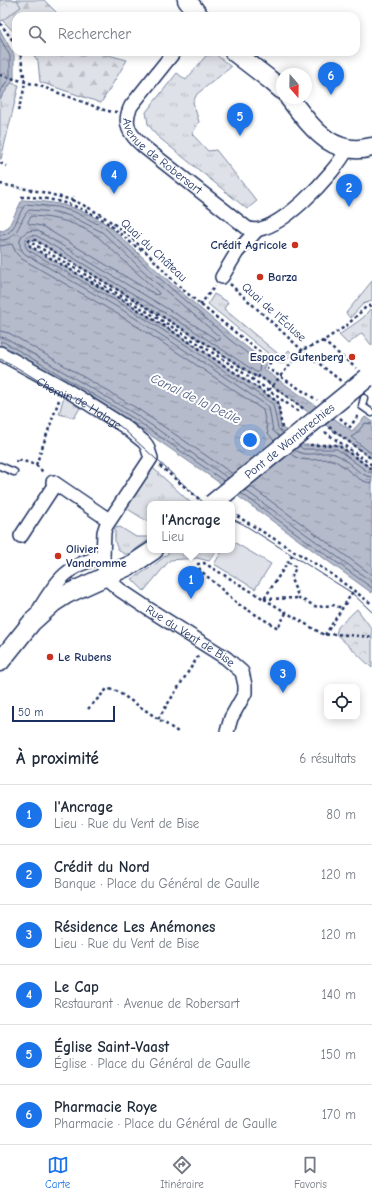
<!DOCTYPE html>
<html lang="fr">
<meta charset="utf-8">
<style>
:root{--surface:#fff;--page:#f6f6f7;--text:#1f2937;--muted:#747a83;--line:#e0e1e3;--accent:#1a73e8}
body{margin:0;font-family:"Comic Neue",sans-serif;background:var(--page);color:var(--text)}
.controls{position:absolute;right:12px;bottom:12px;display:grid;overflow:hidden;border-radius:8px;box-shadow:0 2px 10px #0003}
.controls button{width:36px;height:36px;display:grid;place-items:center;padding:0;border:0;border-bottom:1px solid var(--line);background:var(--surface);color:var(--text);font:20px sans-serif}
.compass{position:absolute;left:276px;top:68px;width:36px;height:36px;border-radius:50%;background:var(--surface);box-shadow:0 2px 10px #0003;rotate:160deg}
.scale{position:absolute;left:12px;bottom:10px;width:103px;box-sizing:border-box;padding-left:4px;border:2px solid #1b2f5e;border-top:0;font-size:11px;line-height:14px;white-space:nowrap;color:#1b2f5e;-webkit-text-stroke:3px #fff;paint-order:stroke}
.you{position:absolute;left:250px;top:440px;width:14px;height:14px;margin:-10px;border:3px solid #fff;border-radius:50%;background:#1a73e8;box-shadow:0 0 0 6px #1a73e833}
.badge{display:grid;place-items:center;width:26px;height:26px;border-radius:50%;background:var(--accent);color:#fff;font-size:13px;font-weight:700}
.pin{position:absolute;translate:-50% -33px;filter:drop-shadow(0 1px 2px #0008)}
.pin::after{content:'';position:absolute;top:21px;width:14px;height:12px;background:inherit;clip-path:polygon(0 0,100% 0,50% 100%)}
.popup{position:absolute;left:147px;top:501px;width:88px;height:52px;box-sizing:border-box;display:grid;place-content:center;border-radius:8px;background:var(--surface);filter:drop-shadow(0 1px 3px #0005);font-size:13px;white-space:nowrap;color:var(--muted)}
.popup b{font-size:15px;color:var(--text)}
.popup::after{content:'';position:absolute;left:50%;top:100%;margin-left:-8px;border:8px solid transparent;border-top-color:var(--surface)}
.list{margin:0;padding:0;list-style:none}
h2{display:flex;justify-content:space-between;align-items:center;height:52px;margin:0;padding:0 16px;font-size:17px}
h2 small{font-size:13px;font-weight:400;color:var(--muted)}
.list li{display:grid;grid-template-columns:26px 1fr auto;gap:12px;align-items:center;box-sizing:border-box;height:60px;padding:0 16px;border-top:1px solid var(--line)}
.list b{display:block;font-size:15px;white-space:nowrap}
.list p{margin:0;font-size:13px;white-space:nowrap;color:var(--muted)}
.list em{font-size:13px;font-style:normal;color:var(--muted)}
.icon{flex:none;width:22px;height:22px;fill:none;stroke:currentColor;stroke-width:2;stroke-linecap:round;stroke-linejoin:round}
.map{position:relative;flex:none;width:372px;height:732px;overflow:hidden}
.search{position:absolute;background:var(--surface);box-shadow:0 2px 10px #0003;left:12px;right:12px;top:12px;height:44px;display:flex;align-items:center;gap:10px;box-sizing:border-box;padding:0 14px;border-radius:12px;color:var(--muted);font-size:15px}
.sheet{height:412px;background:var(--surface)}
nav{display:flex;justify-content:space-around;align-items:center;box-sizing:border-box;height:56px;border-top:1px solid var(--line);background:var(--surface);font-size:11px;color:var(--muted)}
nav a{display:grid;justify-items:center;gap:2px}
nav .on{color:var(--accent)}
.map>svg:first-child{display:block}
</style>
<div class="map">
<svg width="372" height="732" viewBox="0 0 372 732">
<defs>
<pattern id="grass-tufts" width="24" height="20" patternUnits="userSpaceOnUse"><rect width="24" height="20" fill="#dee1e7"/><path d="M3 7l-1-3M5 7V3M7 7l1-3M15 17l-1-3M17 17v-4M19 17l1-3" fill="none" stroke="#bec1c9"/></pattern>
<pattern id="forest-firs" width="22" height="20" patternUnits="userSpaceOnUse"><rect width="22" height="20" fill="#dee1e7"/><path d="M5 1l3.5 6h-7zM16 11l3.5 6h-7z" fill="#bec1c9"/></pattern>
<pattern id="park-crowns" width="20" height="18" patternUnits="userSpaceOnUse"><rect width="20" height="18" fill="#dee1e7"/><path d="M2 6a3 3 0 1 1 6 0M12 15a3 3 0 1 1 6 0" fill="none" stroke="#bec1c9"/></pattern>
<pattern id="water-ripples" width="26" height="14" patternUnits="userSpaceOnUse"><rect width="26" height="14" fill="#b5bbca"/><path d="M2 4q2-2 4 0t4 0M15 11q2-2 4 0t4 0" fill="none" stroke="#9298a7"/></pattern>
</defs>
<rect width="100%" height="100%" fill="#fff"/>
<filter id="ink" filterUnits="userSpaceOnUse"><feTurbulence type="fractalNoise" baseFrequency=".025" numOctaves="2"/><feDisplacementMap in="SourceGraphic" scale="8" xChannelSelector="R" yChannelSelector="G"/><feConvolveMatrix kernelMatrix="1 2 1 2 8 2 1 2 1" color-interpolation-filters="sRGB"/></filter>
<g filter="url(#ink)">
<!-- grass -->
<path fill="url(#grass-tufts)" stroke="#7c88a2" d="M209,52H213L231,67L197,94L193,102L199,122L192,134L208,151L216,150L256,200L257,201L247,209L157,136L148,124L146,112L177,73L186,80Z
M11,83L19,85L1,159H0V99Z
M372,281V301L363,304L350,318L346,313Z
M214,294L228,302L224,309L282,357L289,350L292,354L285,362L281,364L208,304Z
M372,309V346L362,333L348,344L339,335L364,317L369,310Z
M64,396L80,408L74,418L59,414Z
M153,468L192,504H150V523L126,508L145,469Z
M120,527L136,537H150V539L129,554H124C113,547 115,540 115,528Z
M172,550H217L209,561L197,558L170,560L144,591L132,579L153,566Z"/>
<!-- forest -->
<path fill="url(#forest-firs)" stroke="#7c88a2" d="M0,0H44L60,16H16V34L0,18Z
M31,52H97L127,60L101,103L40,82L38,61Z"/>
<!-- park -->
<path fill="url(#park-crowns)" stroke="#7c88a2" d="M0,0H17L21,7L0,22Z
M357,609L372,629V668L336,634L338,627Z"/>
<!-- pitch -->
<path fill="#dee1e7" stroke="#7c88a2" d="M232,541L271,564L255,589L214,564L223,550H232Z"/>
<!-- water -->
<path fill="url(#water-ripples)" stroke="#77839f" d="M0,30L14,55V79L0,99Z
M22,200C57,202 78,206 108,225C159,273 211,320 267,363L263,369L352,431L365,417L372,421V459L259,376L258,378L191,334L35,240H30L28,242L30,247L129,304L194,345L278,402L281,428L286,430L303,445H338L372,469V593L217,481L130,421L0,345V230L3,231L8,228Z"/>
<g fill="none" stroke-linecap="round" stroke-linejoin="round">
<!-- shore -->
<path stroke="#596789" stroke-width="1" d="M0,38L10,56V77L0,92
M32,216C56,217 78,223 98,237L158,292L159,294L156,295L42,226L29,224L28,222Z
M0,235C16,236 17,213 26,204L57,207L75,212L105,228L157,276L230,340L260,363L259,372H256L193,330L37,236C27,233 21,242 28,250L127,307L192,349L273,404L278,428L283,433
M0,240C19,241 19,219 29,210L56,212L73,217L102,232L153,280L220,337V340H217L196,326L38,231C23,227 13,243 25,254L124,311L189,353L269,407L273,431L279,436
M0,246L12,244L16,253L22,259L121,316L186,358L263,410L268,433L274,441
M0,331L9,333L138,409L233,474
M0,337L6,338L135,414L228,478
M0,342H4L133,418L224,481
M372,424L365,423L356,434L351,437L372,454
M299,446L303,449H337L368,472H372
M295,450C306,459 322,450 335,454C347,458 359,477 372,477
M290,453C302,465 318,457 332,460C345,463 356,483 372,483
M250,486L372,575
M245,490L372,582
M241,493L372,588"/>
<!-- lane casing -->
<g stroke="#1b2f5e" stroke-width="9">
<path id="lane" d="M364,398L362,406L372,413
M0,466L14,472"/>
</g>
<!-- street casing -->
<g stroke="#1b2f5e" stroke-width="16">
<g id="street">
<path id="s1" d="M174,52L131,106C122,124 130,135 144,147L247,228C273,241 337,171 347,149"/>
<path d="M222,277L237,252L257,230"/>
<path id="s2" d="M0,353L62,387L124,426L144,442L147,446L151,458L106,526L104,532L103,557L105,577L120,590L147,608L226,658L242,672L245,685V693L231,718L227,732"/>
<path d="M53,482L109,520"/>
<path d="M21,536L55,484"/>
<path d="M39,610C56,581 69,563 103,557"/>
</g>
</g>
<!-- secondary casing -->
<g stroke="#1b2f5e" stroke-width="21">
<path id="secondary" d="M187,0L199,16
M234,52L269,79L282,90
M289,98C311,126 331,158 372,147
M0,662L32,622L53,603L67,594L133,564L154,550"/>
</g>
<!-- path -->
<path stroke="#1b2f5e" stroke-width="2.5" stroke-dasharray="3 3" stroke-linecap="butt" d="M0,23L16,45
M0,75L40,86L107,111L117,112
M18,111L23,94L25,82L20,52
M0,163L7,166
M0,184L42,192L72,200L74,196
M21,197C49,196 87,207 110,225C121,233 132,246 144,251
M72,200C101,212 127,232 149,255C159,265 168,276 179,286C208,312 241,336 271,361L267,368L317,400
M32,243C123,297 215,350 300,413
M230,284L302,350L341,381
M200,305L215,286
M323,341L356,368
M269,390L302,350L323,341L346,326L366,307L372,305
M340,418L350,427L359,414
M329,427L372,459
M282,428L278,402L194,345L129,304L30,246L28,242L30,240H35L191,334L258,378L259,376L304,409
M325,432L372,465
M310,445H338L372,469
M16,463L17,459L36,465L44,473
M36,465L59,400
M160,466L199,499
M232,513L327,571L372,604
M288,562L296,567L291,579L299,598L317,607L333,605L342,608
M264,599L324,635L336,634L372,637
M264,599L299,598
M286,613L278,628L238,604L200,570L198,564L204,563L264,599L295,551
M325,635L354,590
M88,709L107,689L115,690L178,732
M158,719L199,655"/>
<!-- lane -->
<use href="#lane" stroke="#fff" stroke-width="6"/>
<!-- street -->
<use href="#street" stroke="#fff" stroke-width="13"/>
<!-- secondary -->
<use href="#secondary" stroke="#fff" stroke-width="18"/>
<!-- tram -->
<g stroke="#1b2f5e" stroke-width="1">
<path id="s3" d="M0,359L11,364L57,392L75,398L86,404L121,427L205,504"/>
<path d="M232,519L243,524L352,593L372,612"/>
</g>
<!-- secondary-bridge casing -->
<g stroke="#1b2f5e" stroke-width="21" stroke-linecap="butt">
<g id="secondary-bridge">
<path id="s4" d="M212,504L367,378"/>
</g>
</g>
<!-- secondary-bridge -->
<use href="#secondary-bridge" stroke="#fff" stroke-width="18"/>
</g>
</g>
<!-- markers -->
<g fill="#c8321e" stroke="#fff" stroke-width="1.5">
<circle cx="295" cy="245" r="4"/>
<circle cx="260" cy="277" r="4"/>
<circle cx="352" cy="357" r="4"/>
<circle cx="58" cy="556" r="4"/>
<circle cx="50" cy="657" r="4"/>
</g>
<g text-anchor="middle" stroke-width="4" stroke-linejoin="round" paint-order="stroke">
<!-- street labels -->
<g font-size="12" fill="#1b2f5e" stroke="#fff">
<text dy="4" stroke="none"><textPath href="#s1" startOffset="135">Avenue de Robersart</textPath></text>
<text transform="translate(154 250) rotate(43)" y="4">Quai du Château</text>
<text transform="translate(274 312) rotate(42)" y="4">Quai de l'Écluse</text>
<text dy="4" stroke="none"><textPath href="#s3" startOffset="91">Chemin de Halage</textPath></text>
<text dy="4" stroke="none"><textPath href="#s4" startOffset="100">Pont de Wambrechies</textPath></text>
<text dy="4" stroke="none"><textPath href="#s2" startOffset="424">Rue du Vent de Bise</textPath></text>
</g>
<!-- poi labels -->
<g font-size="12" font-weight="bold" fill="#1b2f5e" stroke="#fff" text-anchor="start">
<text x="287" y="249" text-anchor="end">Crédit Agricole</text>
<text x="268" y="281">Barza</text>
<text x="344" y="361" text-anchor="end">Espace Gutenberg</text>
<text x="66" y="553">Olivier<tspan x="66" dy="14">Vandromme</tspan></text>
<text x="58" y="661">Le Rubens</text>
</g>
<!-- water labels -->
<g font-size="13" font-style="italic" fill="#49597e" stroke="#fff">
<text transform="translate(196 398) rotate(26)" y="5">Canal de la Deûle</text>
</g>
</g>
</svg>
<div class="controls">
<button><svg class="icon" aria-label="locate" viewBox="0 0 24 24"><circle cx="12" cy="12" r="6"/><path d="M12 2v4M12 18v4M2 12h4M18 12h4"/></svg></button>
</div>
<svg class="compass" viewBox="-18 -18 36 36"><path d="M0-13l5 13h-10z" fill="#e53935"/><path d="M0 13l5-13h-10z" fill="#747a83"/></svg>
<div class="scale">50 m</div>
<div class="you"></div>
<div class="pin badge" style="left:191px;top:599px">1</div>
<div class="popup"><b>l'Ancrage</b>Lieu</div>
<div class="pin badge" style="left:349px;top:207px">2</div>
<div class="pin badge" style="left:283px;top:693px">3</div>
<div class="pin badge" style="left:114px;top:194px">4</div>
<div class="pin badge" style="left:240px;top:136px">5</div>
<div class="pin badge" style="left:331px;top:95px">6</div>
<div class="search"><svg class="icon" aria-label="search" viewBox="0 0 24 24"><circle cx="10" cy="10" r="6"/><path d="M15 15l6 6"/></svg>Rechercher</div>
</div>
<section class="sheet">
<h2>À proximité<small>6 résultats</small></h2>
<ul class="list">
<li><span class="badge">1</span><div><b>l'Ancrage</b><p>Lieu · Rue du Vent de Bise</p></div><em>80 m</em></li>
<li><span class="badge">2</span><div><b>Crédit du Nord</b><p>Banque · Place du Général de Gaulle</p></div><em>120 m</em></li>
<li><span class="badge">3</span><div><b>Résidence Les Anémones</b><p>Lieu · Rue du Vent de Bise</p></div><em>120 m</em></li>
<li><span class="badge">4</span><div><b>Le Cap</b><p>Restaurant · Avenue de Robersart</p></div><em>140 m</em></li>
<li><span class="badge">5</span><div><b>Église Saint-Vaast</b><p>Église · Place du Général de Gaulle</p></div><em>150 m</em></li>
<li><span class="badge">6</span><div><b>Pharmacie Roye</b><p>Pharmacie · Place du Général de Gaulle</p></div><em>170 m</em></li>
</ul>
</section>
<nav>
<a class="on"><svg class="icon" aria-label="map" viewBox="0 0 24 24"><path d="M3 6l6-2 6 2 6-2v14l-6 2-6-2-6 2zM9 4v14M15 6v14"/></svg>Carte</a>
<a><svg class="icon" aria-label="directions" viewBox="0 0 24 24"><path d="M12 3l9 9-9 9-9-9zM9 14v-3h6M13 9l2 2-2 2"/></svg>Itinéraire</a>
<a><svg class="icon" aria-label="saved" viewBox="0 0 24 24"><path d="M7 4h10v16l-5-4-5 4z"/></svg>Favoris</a>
</nav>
